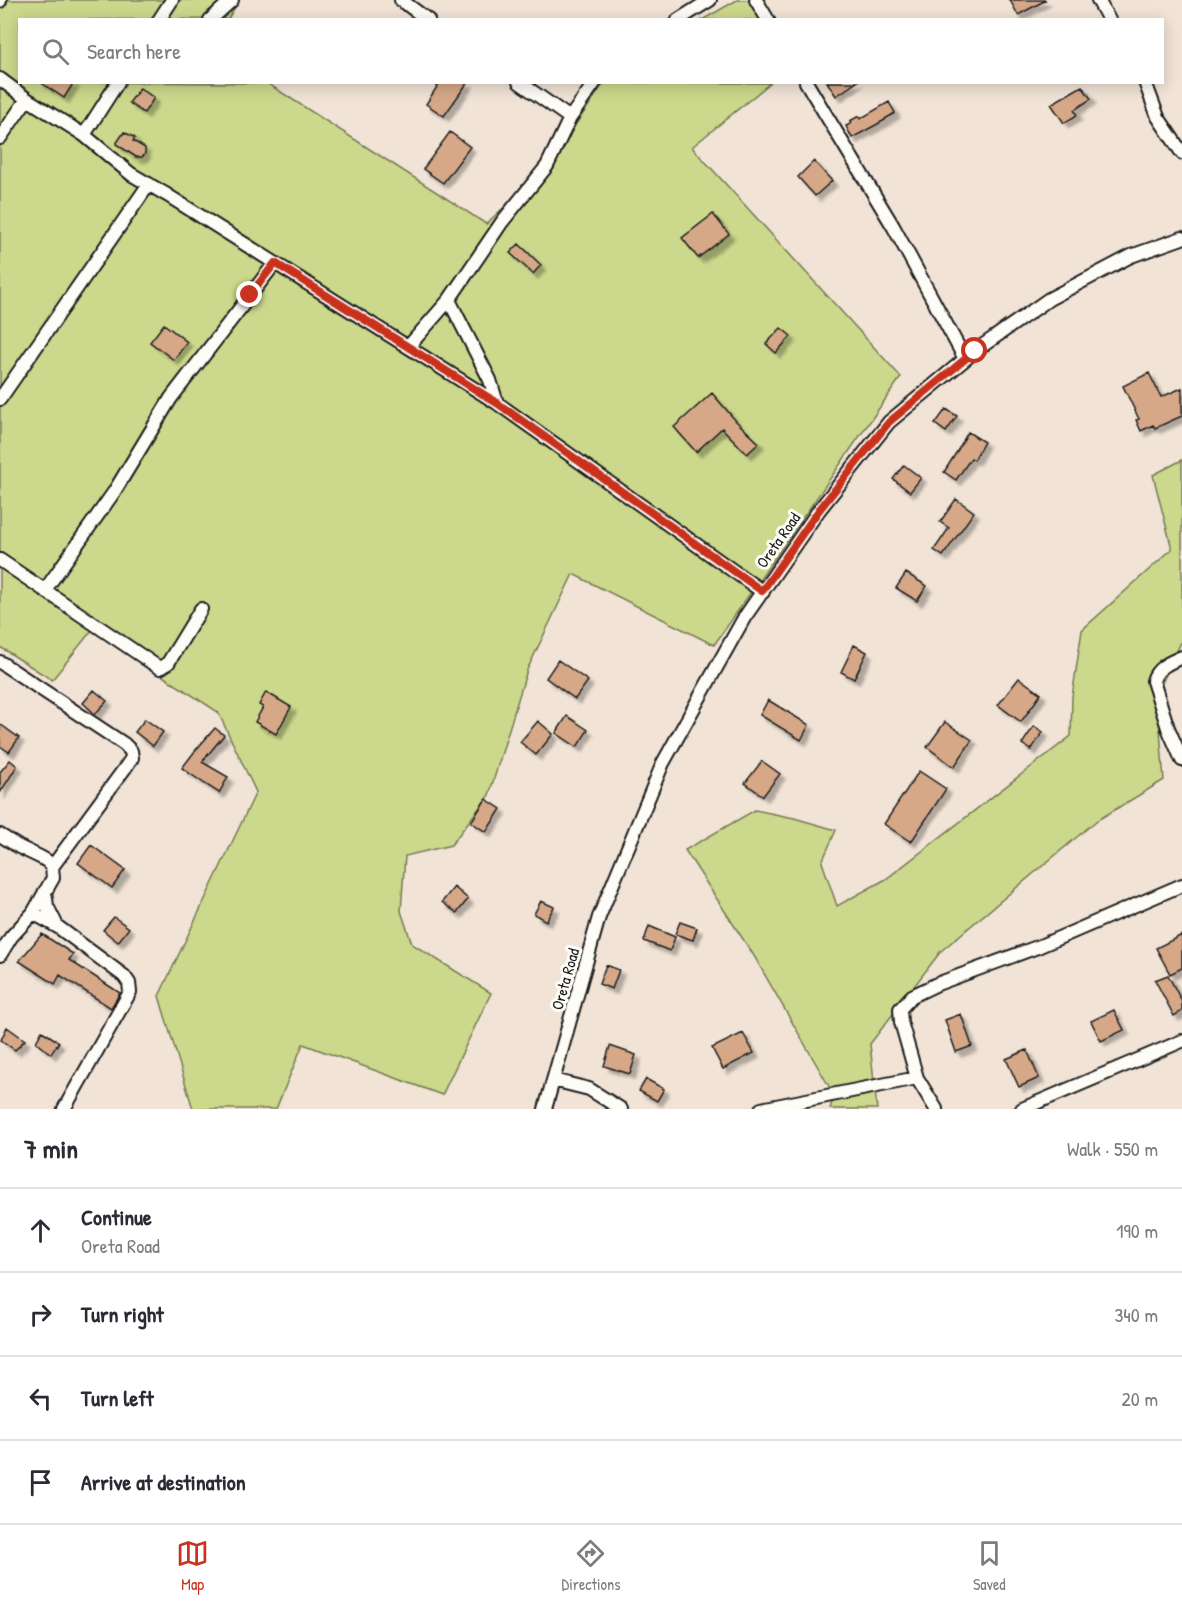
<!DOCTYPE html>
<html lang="en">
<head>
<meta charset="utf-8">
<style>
	body { margin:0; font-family:"Patrick Hand",sans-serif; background:#f7f7f7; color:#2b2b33 }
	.stop { position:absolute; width:18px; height:18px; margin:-14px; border:4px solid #c8321e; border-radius:50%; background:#fff }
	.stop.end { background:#c8321e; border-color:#fff; box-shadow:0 2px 6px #0008 }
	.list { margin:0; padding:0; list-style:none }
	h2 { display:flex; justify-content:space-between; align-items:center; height:78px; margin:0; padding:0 24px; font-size:26px }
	h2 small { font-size:20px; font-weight:400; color:#7c7c81 }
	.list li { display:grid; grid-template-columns:39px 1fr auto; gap:18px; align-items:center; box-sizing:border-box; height:84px; padding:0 24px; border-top:2px solid #e1e1e2 }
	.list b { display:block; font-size:22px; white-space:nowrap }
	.list p { margin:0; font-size:20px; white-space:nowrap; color:#7c7c81 }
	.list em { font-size:20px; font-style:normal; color:#7c7c81 }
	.icon { flex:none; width:33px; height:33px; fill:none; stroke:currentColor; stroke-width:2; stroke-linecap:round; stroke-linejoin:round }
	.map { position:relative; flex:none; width:1182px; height:1109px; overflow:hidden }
	.search { position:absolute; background:#fff; box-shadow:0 3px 15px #0003; left:18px; right:18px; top:18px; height:66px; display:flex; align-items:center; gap:15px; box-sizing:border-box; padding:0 21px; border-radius:0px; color:#7c7c81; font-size:22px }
	.sheet { height:414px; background:#fff }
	nav { display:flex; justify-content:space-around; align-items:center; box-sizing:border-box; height:84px; border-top:2px solid #e1e1e2; background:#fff; font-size:16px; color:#7c7c81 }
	nav a { display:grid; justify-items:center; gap:3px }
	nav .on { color:#c8321e }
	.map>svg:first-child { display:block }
	.green { fill:#ccd88b; stroke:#747a54; stroke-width:1.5 }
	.building { fill:#d6a888; stroke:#1c1c1c; stroke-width:1.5; filter:url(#shadow) }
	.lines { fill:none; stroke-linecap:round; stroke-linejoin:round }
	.minor-casing { stroke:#1c1c1c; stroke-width:16 }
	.minor { stroke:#fdfcf7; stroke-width:12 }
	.route { stroke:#c8321e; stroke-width:8 }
	.labels { text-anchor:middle; stroke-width:6; stroke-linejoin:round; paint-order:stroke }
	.street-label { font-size:16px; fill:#1c1c1c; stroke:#fdfcf7 }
</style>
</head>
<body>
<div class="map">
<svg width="1182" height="1109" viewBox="0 0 1182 1109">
	<defs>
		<filter id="shadow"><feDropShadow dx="5" dy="5" stdDeviation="1.5" flood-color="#0004"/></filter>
	</defs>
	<rect width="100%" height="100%" fill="#f1e3d6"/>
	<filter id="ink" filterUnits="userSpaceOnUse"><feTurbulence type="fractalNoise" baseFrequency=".0167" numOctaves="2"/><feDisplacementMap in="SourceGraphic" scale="12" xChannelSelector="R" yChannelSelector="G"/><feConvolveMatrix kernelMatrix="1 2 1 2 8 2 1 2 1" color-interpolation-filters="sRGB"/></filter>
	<g filter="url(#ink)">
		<path class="green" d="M0,0H239L228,19L20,20V82L267,83L486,224L546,168L604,83H770L692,147L901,377L714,645L573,574L527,670L489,795L451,845L405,856L401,911L412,944L491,993L442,1095L303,1044L276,1109H193L159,996L256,792L218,712L92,630L52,680L0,647Z
			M737,0H754L761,20H702Z
			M1182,460V640L1157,694L1164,780L1096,821L941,951L870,1044L877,1109H830L834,1095L754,956L685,850L755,810L794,818L836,830L822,862L837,906L886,879L1071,736L1072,697L1082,630L1172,549L1153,475Z"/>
		<path class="building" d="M1010,0H1046L1018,15Z
			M40,82H74L64,98Z
			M440,82H468L444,116L426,104Z
			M827,82H857L836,96Z
			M1082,86L1091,99L1074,110L1077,115L1064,123L1051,104Z
			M140,88L154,98L144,113L129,103Z
			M889,102L895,113L885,119V120L852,138L846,126L852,123L850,121L859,116L860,119Z
			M124,132L135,138L133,141L145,148V154L142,157H136L116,144Z
			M450,132L470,147L443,183L423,169Z
			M814,161L832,181L815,196L798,177Z
			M713,214L729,234L698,258L682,238Z
			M519,244L541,265L533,274L510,253Z
			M164,324L187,342L174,360L150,342Z
			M781,328L791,336L776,353L766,344Z
			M1149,373L1161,397L1182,388V416L1155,428L1153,425L1141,431L1136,420L1139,419L1123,386Z
			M712,393L736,421L759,443L747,454L722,428L696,452L674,427Z
			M946,409L957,416L946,432L935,424Z
			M968,432L984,442L974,460L971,458L956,480L944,472L956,453Z
			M904,465L921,478L910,492L893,479Z
			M956,499L974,512L943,556L934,550L949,528L940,522Z
			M906,573L927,586L917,601L896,588Z
			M854,645L867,652L854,679L841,672Z
			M558,660L588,681L575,699L546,678Z
			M1019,678L1041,694L1021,722L998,705Z
			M94,690L107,701L95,714L83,703Z
			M266,692L291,707L276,734L255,722L263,707L259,705Z
			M768,700L809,725L801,740L760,715Z
			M567,716L588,730L577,747L556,733Z
			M145,719L163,732L153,746L135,732Z
			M538,721L553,734L536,755L520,742Z
			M945,722L972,740L954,767L927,747Z
			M0,724L19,738L9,752L0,746Z
			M1034,726L1043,732L1031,750L1022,744Z
			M215,728L224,735L202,762L228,777L219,793L205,784L182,768L195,751Z
			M10,760L17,766L0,793V772Z
			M762,761L780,774L763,796L745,783Z
			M919,771L946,789L911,842L884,824Z
			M486,799L501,809L486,832L471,822Z
			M91,845L125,870L112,888L78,863Z
			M454,887L468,899L457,913L442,902Z
			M541,901L554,907L546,921L534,914Z
			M114,917L129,928L118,942L103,930Z
			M680,922L697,928L693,940L675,934Z
			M649,926L675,937L670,951L644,941Z
			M42,934L73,954L69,960L120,993L111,1008L60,975L55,984L19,961Z
			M1182,935V968L1170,974L1156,948Z
			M606,965L619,970L612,989L599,984Z
			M1168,975L1182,1002V1011L1174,1016L1155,980Z
			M1114,1010L1124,1030L1101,1041L1091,1021Z
			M961,1014L972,1046L956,1052L945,1020Z
			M7,1027L25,1040L15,1050L1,1040Z
			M42,1031L59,1042L51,1054L36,1042Z
			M743,1033L754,1053L723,1069L712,1048Z
			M610,1046L636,1055L630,1074L604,1066Z
			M1027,1050L1039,1078L1019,1087L1006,1059Z
			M646,1079L664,1089L657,1101L639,1091Z"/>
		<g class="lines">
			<defs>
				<path id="minor" d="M401,0L428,20
					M756,0L768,20
					M1098,0L1109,20
					M0,1V0
					M159,20L172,0
					M210,20L232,0
					M678,20L710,0
					M0,79L27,99L84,135L131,174L167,195L497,403L763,592
					M519,82L570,118
					M806,82L893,226L965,359
					M1145,82L1158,117L1182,153
					M84,135L118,82
					M0,138L27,99
					M449,300L490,380L497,403
					M408,347L449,300L502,222L547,166L570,118L595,82
					M0,399L149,184
					M0,560L155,665L160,668L168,663L201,609
					M45,590L114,492L171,398L275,263
					M1182,657C1170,662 1156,668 1153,681L1168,728L1182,760
					M0,662L124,744L131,751L132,758L125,768L52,867
					M0,835L19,847L40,857L47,861L52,867L53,878L33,913L11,937L0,955
					M45,891L47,906L57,926
					M33,913L58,927L124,976L129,983L130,992L64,1109
					M553,1080L589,1089L621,1109
					M545,1109L599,917L663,763L744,618L819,510L889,422L975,351L1049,299L1131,256L1182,238
					M761,1109L917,1078
					M936,1109L917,1078L901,1022L900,1009L912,996L937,984L1040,946L1182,885
					M1022,1109L1182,1041"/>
			</defs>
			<use href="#minor" class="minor-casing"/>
			<use href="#minor" class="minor"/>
		</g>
	</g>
	<g class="lines" filter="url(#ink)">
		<path class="route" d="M250,295L275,263L497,403L762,591L819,510L889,422L975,351"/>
	</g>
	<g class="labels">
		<g class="street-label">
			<text transform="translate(778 540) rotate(-55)" y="6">Oreta Road</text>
			<text transform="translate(565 979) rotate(-74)" y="6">Oreta Road</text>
		</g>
	</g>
</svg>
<div class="stop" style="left:975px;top:351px"></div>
<div class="stop end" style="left:250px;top:295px"></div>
<div class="search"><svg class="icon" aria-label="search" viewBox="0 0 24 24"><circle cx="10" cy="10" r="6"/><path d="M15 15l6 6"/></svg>Search here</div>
</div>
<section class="sheet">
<h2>7 min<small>Walk · 550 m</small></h2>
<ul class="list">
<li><svg class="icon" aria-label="ahead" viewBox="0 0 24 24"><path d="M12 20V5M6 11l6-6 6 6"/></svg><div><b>Continue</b><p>Oreta Road</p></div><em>190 m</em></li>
<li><svg class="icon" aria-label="right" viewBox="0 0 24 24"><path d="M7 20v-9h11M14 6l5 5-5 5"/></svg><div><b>Turn right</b></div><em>340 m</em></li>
<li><svg class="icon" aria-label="left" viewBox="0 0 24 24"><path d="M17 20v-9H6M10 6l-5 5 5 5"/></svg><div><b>Turn left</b></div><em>20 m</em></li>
<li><svg class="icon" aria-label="arrive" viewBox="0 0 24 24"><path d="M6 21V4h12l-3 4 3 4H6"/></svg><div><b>Arrive at destination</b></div></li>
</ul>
</section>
<nav>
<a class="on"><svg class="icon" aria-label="map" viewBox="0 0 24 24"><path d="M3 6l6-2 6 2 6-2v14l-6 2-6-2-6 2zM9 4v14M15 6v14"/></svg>Map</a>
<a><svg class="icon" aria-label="directions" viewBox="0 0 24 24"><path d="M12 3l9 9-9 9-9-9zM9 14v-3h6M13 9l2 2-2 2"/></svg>Directions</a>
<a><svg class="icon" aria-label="saved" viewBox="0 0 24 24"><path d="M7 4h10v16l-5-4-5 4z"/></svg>Saved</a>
</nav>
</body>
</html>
